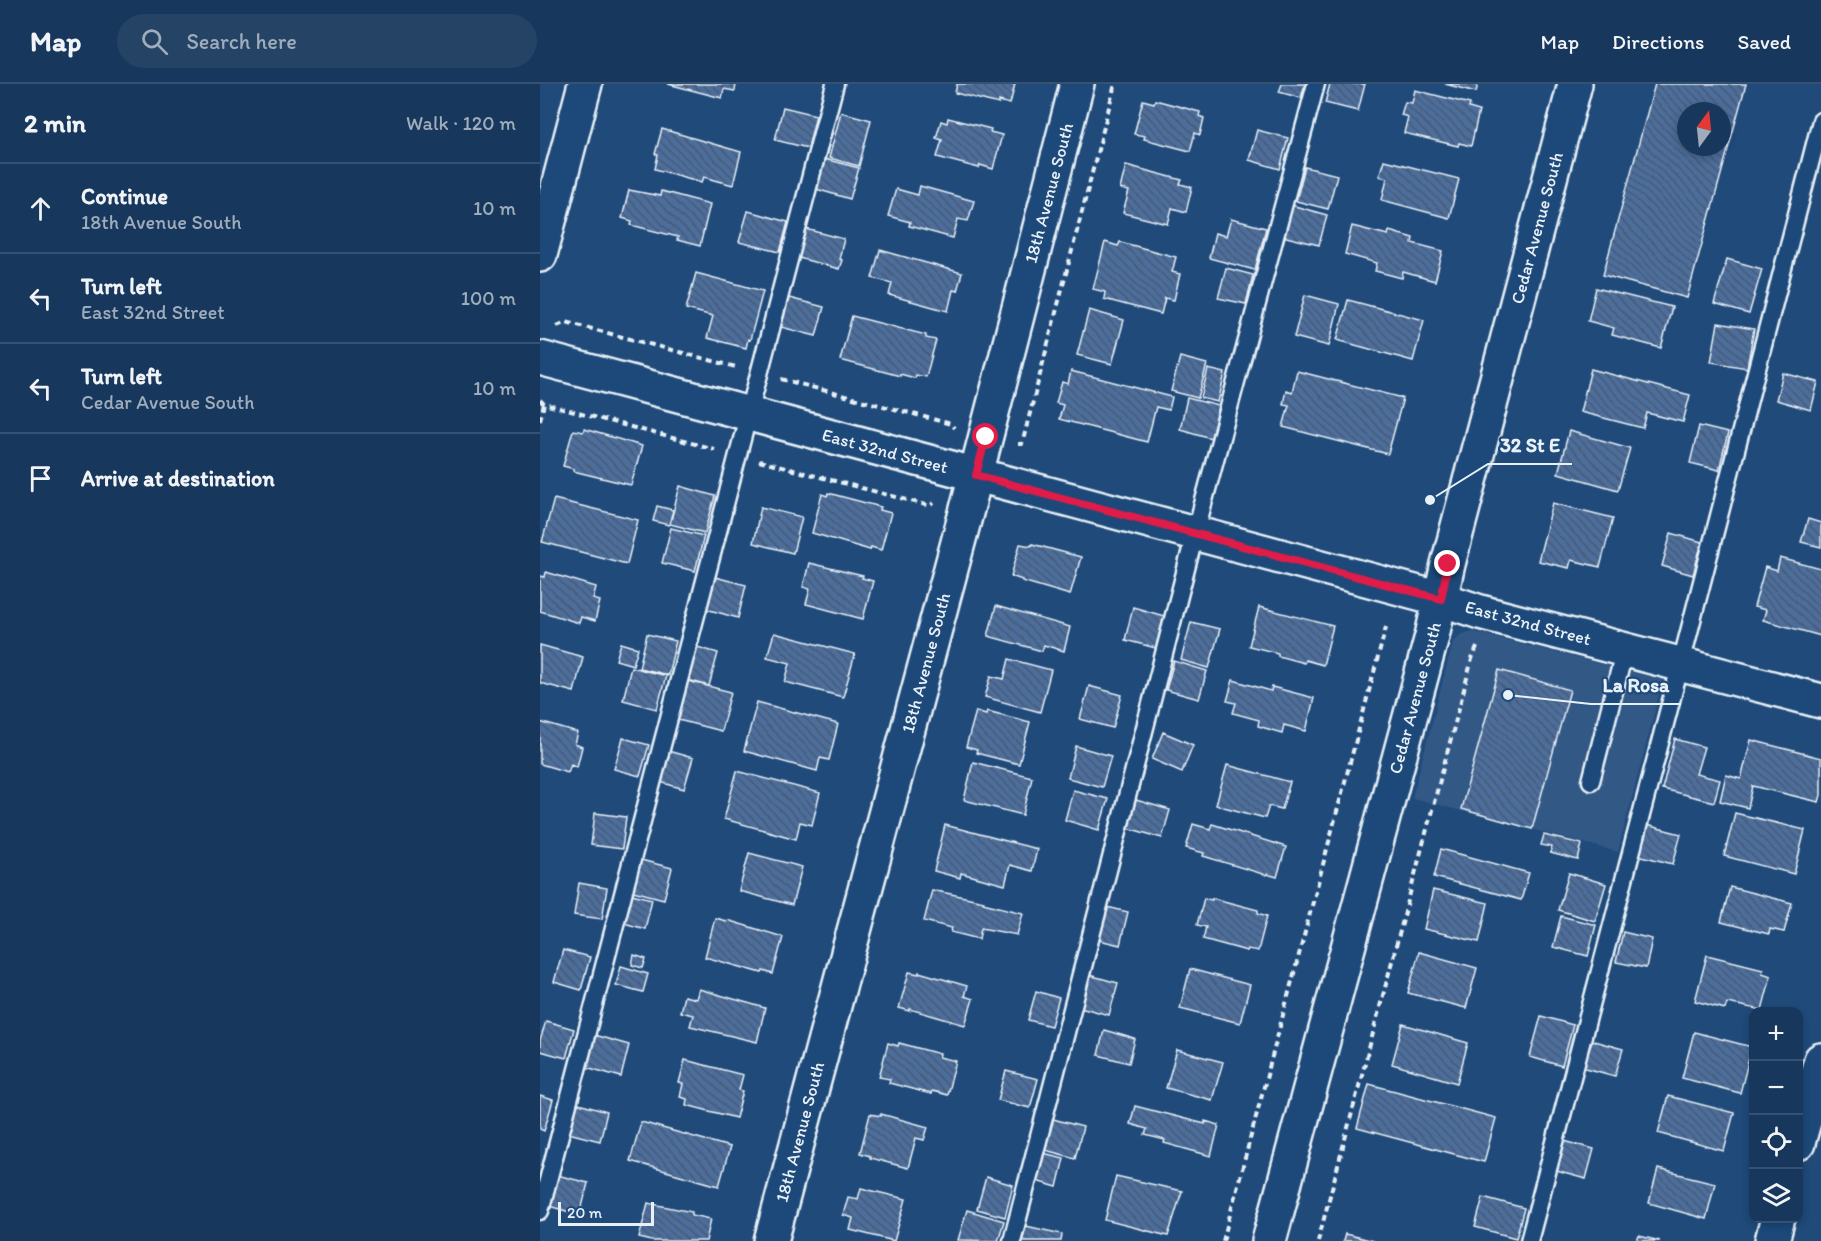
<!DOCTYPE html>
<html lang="en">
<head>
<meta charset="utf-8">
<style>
	body { margin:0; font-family:Itim,sans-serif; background:#244365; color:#f1f3f6 }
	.controls { position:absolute; right:18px; bottom:18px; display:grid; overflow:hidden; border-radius:12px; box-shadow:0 3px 9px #0003 }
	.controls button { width:54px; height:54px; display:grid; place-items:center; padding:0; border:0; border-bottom:2px solid #365272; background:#17385c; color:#f1f3f6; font:30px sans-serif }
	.compass { position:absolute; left:1137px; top:18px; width:54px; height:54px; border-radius:50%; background:#17385c; box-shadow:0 3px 9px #0003; rotate:15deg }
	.scale { position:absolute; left:18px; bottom:15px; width:96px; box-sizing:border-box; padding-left:6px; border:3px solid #e8f1f8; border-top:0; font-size:16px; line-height:21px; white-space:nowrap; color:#e8f1f8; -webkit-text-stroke:4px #1f4a7a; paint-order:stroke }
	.stop { position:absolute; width:18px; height:18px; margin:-14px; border:4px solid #e11d48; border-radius:50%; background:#fff }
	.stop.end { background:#e11d48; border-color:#fff; box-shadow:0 2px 6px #0008 }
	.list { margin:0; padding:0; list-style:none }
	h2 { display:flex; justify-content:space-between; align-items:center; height:78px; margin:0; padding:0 24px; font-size:26px }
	h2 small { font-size:20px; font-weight:400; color:#9eacbb }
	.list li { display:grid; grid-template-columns:39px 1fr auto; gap:18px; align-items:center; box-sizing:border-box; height:90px; padding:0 24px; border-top:2px solid #365272 }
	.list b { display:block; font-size:22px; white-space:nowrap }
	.list p { margin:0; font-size:20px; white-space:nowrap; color:#9eacbb }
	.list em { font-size:20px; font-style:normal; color:#9eacbb }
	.icon { flex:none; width:33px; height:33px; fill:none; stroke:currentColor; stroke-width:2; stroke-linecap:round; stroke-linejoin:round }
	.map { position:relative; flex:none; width:1281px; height:1157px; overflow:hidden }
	header { display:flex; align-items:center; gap:36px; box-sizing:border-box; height:84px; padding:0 30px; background:#17385c; border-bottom:2px solid #365272 }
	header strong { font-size:28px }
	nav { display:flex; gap:33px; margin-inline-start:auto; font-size:21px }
	.search { width:420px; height:54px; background:#244365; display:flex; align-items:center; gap:15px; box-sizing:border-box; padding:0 21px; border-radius:33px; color:#9eacbb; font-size:22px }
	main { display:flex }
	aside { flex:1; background:#17385c }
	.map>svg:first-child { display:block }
	.built { fill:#305886 }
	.building { fill:url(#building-back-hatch); stroke:#e8f1f8; stroke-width:1.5; fill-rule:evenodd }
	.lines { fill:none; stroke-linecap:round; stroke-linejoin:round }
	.service-casing { stroke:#e8f1f8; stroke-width:21 }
	.minor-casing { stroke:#e8f1f8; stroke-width:38 }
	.tertiary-casing { stroke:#e8f1f8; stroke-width:38 }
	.secondary-casing { stroke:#e8f1f8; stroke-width:38 }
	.path { stroke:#e8f1f8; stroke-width:4; stroke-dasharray:6 4.5; stroke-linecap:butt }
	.service { stroke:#1f4a7a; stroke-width:16 }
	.minor { stroke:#1f4a7a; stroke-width:33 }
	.tertiary { stroke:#1f4a7a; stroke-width:33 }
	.secondary { stroke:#1f4a7a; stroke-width:33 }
	.route { stroke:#e11d48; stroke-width:8 }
	.labels { text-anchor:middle; stroke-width:4.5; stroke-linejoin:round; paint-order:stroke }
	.street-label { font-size:18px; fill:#e8f1f8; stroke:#1f4a7a }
	.leader { fill:none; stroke:#e8f1f8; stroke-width:2 }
	.callout-dot { fill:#e8f1f8; stroke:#1f4a7a; stroke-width:2 }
	.callout-label { font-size:20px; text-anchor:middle; font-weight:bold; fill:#e8f1f8; stroke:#1f4a7a; stroke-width:4.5; stroke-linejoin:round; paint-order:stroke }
</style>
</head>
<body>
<header>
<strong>Map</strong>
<div class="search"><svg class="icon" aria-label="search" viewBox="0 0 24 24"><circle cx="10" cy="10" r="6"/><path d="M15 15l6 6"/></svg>Search here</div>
<nav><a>Map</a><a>Directions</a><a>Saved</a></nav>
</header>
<main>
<aside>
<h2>2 min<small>Walk · 120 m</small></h2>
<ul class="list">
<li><svg class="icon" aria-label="ahead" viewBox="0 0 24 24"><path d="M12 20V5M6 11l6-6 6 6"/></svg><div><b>Continue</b><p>18th Avenue South</p></div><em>10 m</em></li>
<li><svg class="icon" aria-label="left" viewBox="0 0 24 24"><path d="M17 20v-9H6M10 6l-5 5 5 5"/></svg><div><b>Turn left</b><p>East 32nd Street</p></div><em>100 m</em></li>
<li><svg class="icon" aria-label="left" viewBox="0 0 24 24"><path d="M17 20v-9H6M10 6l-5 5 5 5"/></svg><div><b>Turn left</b><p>Cedar Avenue South</p></div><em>10 m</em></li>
<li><svg class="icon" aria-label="arrive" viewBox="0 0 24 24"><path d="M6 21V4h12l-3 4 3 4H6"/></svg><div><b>Arrive at destination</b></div></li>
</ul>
</aside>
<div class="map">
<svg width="1281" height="1157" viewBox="0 0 1281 1157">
	<defs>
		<pattern id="building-back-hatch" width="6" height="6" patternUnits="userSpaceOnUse" patternTransform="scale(1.5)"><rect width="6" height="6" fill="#4c6e9d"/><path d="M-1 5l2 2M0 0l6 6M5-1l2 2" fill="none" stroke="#49596f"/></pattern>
	</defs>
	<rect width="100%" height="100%" fill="#1f4a7a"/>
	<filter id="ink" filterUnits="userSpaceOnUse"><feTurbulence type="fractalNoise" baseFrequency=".0167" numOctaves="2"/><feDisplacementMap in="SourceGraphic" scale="12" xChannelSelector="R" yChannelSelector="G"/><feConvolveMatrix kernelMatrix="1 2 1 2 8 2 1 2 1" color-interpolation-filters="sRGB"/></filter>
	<g filter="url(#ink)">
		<path class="built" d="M932,547L1123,596L1078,768L872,714L913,558L920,551Z"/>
		<path class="building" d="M128,0H196L195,7L184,5L182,14Z
			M417,0H475L470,20L459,17V20L415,9Z
			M742,0H765L761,14L739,8Z
			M790,0H825L818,27L785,19Z
			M905,0H938L936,8Z
			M1115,0H1206L1147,214L1063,191ZM1146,27H1182V63H1146Z
			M875,6L930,20L929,24L939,27L931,62L919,59L918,62L864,49L868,33L861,31L865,18L872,19Z
			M603,16L614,19L615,16L660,28L659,32L664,34L660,51L655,49L650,67L604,55L605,52L594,50Z
			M243,23L276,31L268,64L235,56Z
			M301,28L331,36L319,82L289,74Z
			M408,34L451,45L450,48L462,51L453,85L440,81L439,84L397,73L402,56L396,54L401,37L407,39Z
			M122,45L201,68L193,101L164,93L162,98L115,85L118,71L115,70Z
			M717,46L748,54L740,85L709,76Z
			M284,75L319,84L310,115L276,105Z
			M844,76L919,95L909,134L842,116L847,94L839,92Z
			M586,81L642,96L640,100L652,103L646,128L632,124L628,140L583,129L589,107L580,105Z
			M765,83L797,91L788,125L756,117Z
			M380,102L434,117L428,137L418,135L413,154L369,142L370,138L348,132L356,105L378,111Z
			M89,106L120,112L121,107L170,120L160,162L137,156L138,153L91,141L92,137L82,134Z
			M751,121L787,131L779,161L742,152Z
			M208,127L248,138L240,168L199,158Z
			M691,135L726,144L715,186L669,174L675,149L686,152Z
			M812,142L848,151L849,147L873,154L872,159L903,167L895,197L863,188L862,194L835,187L837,179L805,170Z
			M266,145L304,155L299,175L302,176L299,185L259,174Z
			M565,158L578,162L580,158L636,173L632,188L640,190L634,216L625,214L621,230L564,215L565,208L553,205Z
			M340,166L422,189L417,207L413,206L408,227L349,211L352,199L332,194Z
			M1187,175L1222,185L1209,230L1174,220Z
			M686,184L713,191L706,220L678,214Z
			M156,189L223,207L210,256L208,255L206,264L167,254L173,232L146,225Z
			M1056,204L1132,223L1121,264L1072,251L1074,244L1048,237Z
			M765,211L799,220L789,262L754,253Z
			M249,214L284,223L276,252L241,243Z
			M808,216L884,236L873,277L797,256Z
			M549,226L584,236L572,280L537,271Z
			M312,232L386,251V254L396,256L386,293L376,291L375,294L360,290V292L300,276Z
			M1178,239L1214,245L1207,284L1171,278Z
			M640,273L667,280L658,314L631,307Z
			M668,285L685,289L678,318L661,314Z
			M1051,285L1150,311L1143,338L1107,329L1103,344L1040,328Z
			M531,287L632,313L629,326L616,323L607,358L519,335L523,321L516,319L522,298L528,300Z
			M757,287L863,314L848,370L743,343L749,321L743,320L746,306L752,308Z
			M1243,289L1278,298L1271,326L1236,316Z
			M647,314L679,322L671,354L640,345Z
			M1159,342L1188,349L1179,386L1150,379Z
			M44,345L102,362L91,401L33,387L34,385L23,382L33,346L43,348Z
			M1029,347L1090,364L1078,406L1018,389Z
			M140,402L175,412L165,449L130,440Z
			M288,409L341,423L340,426L351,429L341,466L331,463L330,466L272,449L282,410L287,412Z
			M14,415L98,436L87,480L2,458Z
			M1013,419L1073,434L1060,483L1031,476L1029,484L998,477Z
			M117,422L133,426L129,441L113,437Z
			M221,423L262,433L253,469L213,459Z
			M1268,435L1281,439V463L1261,458Z
			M131,444L164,452L155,487L122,479Z
			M1131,449L1162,458L1153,491L1122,482Z
			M480,460L491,462L492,460L541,473L530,511L482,497V496L471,492Z
			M1240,474L1281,485V552L1223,536L1226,526L1214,523L1225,483L1237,487Z
			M269,479L323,492L322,494L333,497L323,535L266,520L270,505L263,503Z
			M6,488L56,503L53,515L60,517L55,537L41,533L39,539L0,527V492L5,493Z
			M175,493L206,501L198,534L166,525Z
			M456,522L530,543L524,567L504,561L502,567L448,552Z
			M593,523L624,532L616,564L585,556Z
			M719,523L793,542L783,581L765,576L764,579L738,572V569L709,562Z
			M651,538L680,545L669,584L641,576Z
			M234,549L315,570L303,613L245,598L250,579L227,573Z
			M107,550L136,557L128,591L99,584Z
			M81,559L98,564L93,581L76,576Z
			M0,561L43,573L34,608L0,599Z
			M157,563L178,569L169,602L148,596Z
			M469,575L511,586L500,628L445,613L451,592L464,595Z
			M634,577L667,587L659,615L626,606Z
			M91,583L126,592L117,625L83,616Z
			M959,586L1030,606L992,745L921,725Z
			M693,596L731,607L732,603L774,614L766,647L744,641L742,649L718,642L719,636L693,629L696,619L687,617Z
			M148,597L191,608L181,647L138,636Z
			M549,602L582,611L573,644L540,635Z
			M217,618L298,640L289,676L280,674L277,687L204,667Z
			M436,627L446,630L447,627L490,638L479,680L436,669L437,666L426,663Z
			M0,638L38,649L35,660L42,663L37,683L31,680L28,688L0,680Z
			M623,648L653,661L642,688L612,675Z
			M83,654L109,661L100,692L74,685Z
			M1135,655L1164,663L1156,690L1180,696L1174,718L1122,705Z
			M1211,656L1281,674V711L1279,718L1213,702L1208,724L1180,717L1186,691L1201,695Z
			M536,662L571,672L562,703L528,694Z
			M128,667L153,674L144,705L120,698Z
			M433,678L492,693L483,731L424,716Z
			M687,681L750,698L742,725L729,722L725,734L676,721Z
			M197,687L280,709L272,741L260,738L256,755L184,735Z
			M533,706L568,715L559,746L525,736Z
			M596,716L630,726L622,754L588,744Z
			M55,729L86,733L82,765L51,761Z
			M1195,729L1265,746L1254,790L1184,772Z
			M653,740L670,745L672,740L746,763L737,793L727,790L726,791L663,772L664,769L646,764Z
			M405,741L497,765L492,787L470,781L465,801L421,789L420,794L394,787Z
			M1106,741L1141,750L1133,780L1098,771Z
			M1004,751L1042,760L1038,776L1010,769L1012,763L1001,761Z
			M901,765L989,789L981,816L894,793Z
			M209,769L262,783L252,821L199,807Z
			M101,776L132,784L124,815L93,807Z
			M1029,789L1066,800L1055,837L1018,826Z
			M39,799L67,804L62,835L34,831Z
			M1190,803L1252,819L1244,848L1230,845L1229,850L1181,838Z
			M392,806L444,817L443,819L483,829L477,851L441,844L439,855L411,848L412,844L384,837Z
			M893,806L948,819L939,858L884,845Z
			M92,810L112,815L105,845L84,839Z
			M664,814L672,816V814L718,826V829L727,832L718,867L708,865L707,867L663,855L666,843L657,841Z
			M567,823L588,828L580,861L559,856Z
			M1021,832L1056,841L1048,872L1013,863Z
			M175,834L186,837L187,836L243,853L233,890L223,887L222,889L165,873Z
			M1083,848L1112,855L1106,884L1076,878Z
			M23,866L50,873L41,906L14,898Z
			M879,868L937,884L926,924L868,909Z
			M94,871L106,875L103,884L92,881Z
			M1167,871L1223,885L1222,889L1231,892L1222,926L1187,919L1185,925L1155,917Z
			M81,882L108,890L103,908L76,901Z
			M650,885L710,901L700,939L640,924Z
			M369,888L379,890V888L427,902L424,912L433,915L425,941L370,925V927L359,924Z
			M549,891L578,899L569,931L540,923Z
			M159,905L225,924L217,958L150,942L153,931L140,928L144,912L156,915Z
			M496,907L519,914L511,942L488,936Z
			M1001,932L1033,941L1022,982L990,973Z
			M6,937L34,945L26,974L0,967V957Z
			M863,940L928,959L917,999L852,980Z
			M564,946L595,955L589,979L558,971Z
			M1154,948L1212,963L1200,1009L1142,994Z
			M54,951L89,961L81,993L46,983Z
			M1050,956L1083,965L1075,992L1042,983Z
			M348,959L358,962L359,959L400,970L399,973L416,977L407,1011L392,1007L391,1010L349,999L350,995L339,993Z
			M637,966L683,978L672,1016L626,1004Z
			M145,976L203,991L199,1006L203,1007L196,1034L146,1021L147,1015L140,1013L143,1000L139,999Z
			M466,987L498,995L490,1024L458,1016Z
			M829,1000L956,1034L944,1078L817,1044Z
			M0,1012L13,1016L4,1047L0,1045Z
			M1128,1012L1194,1029L1184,1067L1118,1049Z
			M35,1019L67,1028L60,1057L28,1049Z
			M595,1022L665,1040V1037L679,1041L671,1072L624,1059L625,1056L605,1051L607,1045L590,1040Z
			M330,1030L341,1032V1030L388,1043L384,1056L376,1054L368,1084L330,1074V1072L320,1069Z
			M513,1035L543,1043L535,1074L505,1066Z
			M101,1038L190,1063L179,1102L90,1077Z
			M1024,1057L1054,1065L1046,1095L1016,1087Z
			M503,1069L524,1074L517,1103L496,1097Z
			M1118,1085L1175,1099L1166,1135L1109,1119Z
			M17,1091L48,1099L40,1131L9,1122Z
			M576,1092L642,1107L628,1152L565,1136Z
			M446,1093L473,1101L465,1133L437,1125Z
			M321,1104L366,1115L354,1157L310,1146L313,1134L303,1131L308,1113L318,1115Z
			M943,1113L984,1124L976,1154L935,1143Z
			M108,1119L152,1128V1131L171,1135L166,1157H112L99,1154Z
			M427,1126L464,1137L458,1157L418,1156Z
			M486,1142L522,1150L521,1157H482Z
			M805,1150L833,1157H803Z
			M1099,1152L1120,1157H1097Z"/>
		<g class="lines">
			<defs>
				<path id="service" d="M1051,697L1085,565
					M0,1127L295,0
					M472,1157L655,450L776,0
					M989,1157L1141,579L1281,37"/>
				<path id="minor" d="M0,171L45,0
					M0,274L901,515
					M1258,1059L1281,976
					M231,1157L427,425L537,0
					M1232,1157L1238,1134"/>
				<path id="tertiary" d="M901,515L940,528L1281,617"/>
				<path id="secondary" d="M729,1157L892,552L908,480L1035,0"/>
			</defs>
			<use href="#service" class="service-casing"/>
			<use href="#minor" class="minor-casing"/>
			<use href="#tertiary" class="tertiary-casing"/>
			<use href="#secondary" class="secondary-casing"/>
			<path class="path" d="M17,242L26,238L196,283
				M241,295L411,340L414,344
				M0,316L4,320L174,365
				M0,336L4,320
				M478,360H482L575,0
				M219,377L390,422L394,419
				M683,1157L846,543
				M778,1157L932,575L938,561"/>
			<use href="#service" class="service"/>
			<use href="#minor" class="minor"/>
			<use href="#tertiary" class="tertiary"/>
			<use href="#secondary" class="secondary"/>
		</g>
	</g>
	<g class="lines" filter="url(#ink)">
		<path class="route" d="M446,353L436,391L901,515L908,480"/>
	</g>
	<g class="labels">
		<g class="street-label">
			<text transform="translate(509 109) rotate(-75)" y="6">18th Avenue South</text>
			<text transform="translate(997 144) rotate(-75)" y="6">Cedar Avenue South</text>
			<text transform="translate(345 367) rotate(15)" y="6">East 32nd Street</text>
			<text transform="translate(988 539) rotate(15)" y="6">East 32nd Street</text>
			<text transform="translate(386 579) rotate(-75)" y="6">18th Avenue South</text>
			<text transform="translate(875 614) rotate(-75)" y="6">Cedar Avenue South</text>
			<text transform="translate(260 1048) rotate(-75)" y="6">18th Avenue South</text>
		</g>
	</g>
	<path class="leader" d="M890 416L948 380H1032M968 611L1051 620H1141"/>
	<g class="callout-dot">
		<circle cx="890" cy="416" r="6"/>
		<circle cx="968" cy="611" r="6"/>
	</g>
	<g class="callout-label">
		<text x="990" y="368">32 St E</text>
		<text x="1096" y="608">La Rosa</text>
	</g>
</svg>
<div class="controls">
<button>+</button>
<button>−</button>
<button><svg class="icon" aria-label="locate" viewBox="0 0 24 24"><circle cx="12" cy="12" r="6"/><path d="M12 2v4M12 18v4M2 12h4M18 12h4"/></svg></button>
<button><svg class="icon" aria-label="layers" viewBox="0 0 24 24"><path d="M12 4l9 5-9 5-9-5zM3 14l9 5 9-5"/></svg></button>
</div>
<svg class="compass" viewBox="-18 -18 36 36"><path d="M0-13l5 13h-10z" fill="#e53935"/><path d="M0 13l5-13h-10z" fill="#9eacbb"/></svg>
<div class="scale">20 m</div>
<div class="stop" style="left:446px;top:353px"></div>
<div class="stop end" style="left:908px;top:480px"></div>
</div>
</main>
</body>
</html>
